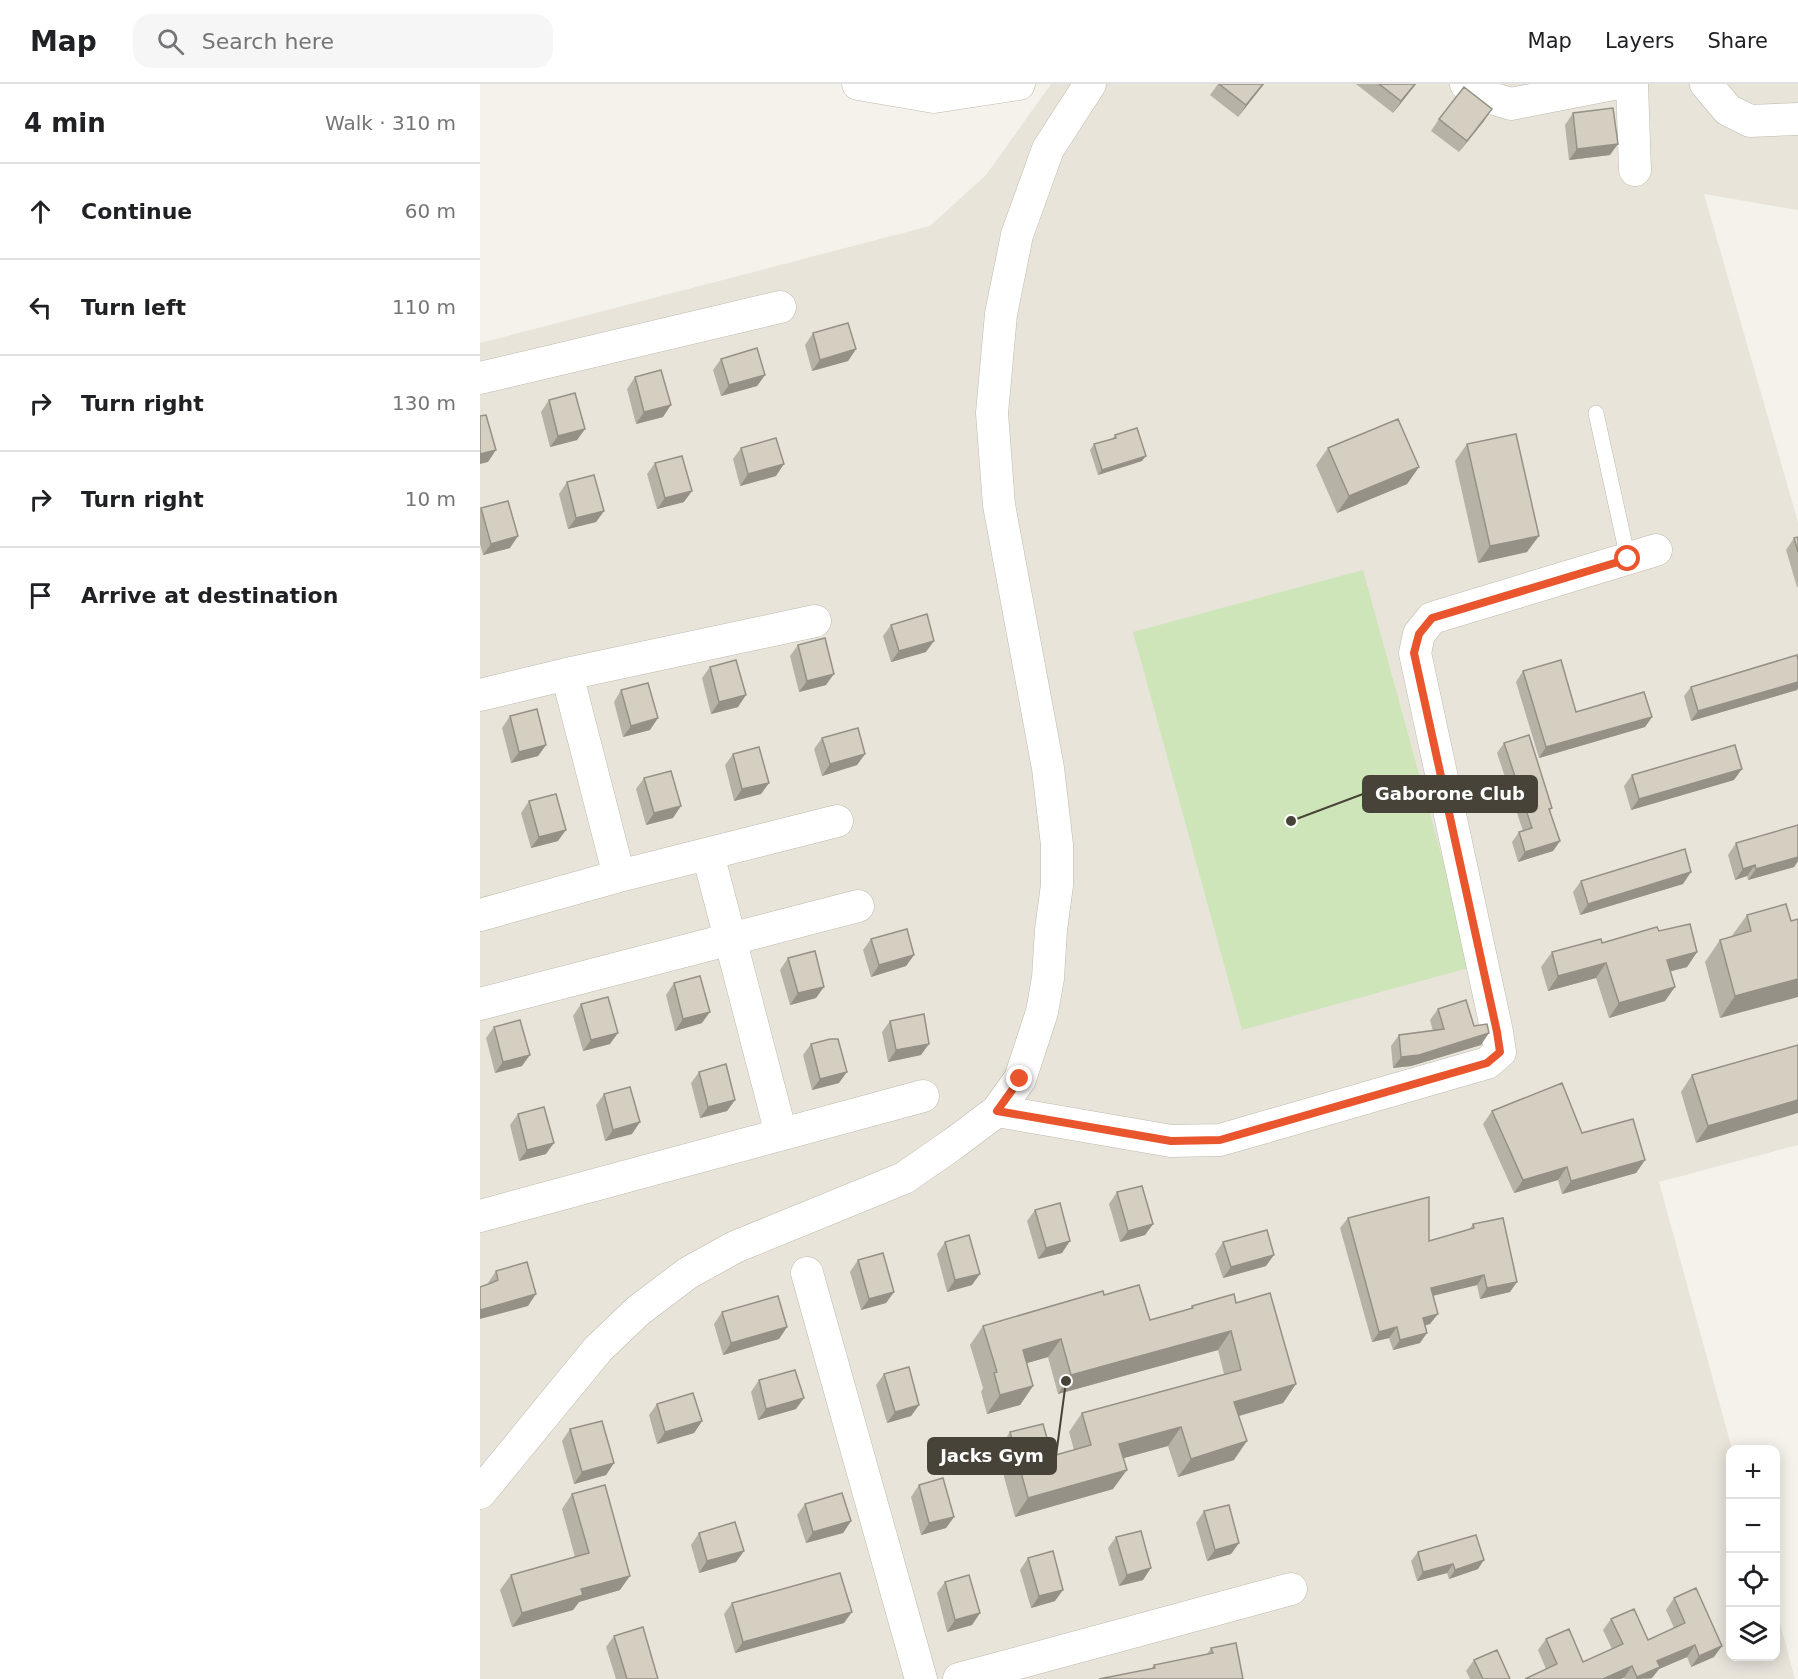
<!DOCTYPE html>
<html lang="en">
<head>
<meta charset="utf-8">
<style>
	body { margin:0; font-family:"DejaVu Sans",sans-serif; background:#f6f6f6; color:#202124 }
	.controls { position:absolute; right:18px; bottom:18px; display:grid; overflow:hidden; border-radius:12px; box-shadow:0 3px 15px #0003 }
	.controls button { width:54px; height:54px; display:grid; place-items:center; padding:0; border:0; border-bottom:2px solid #e0e0e0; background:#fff; color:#202124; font:30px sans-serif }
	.stop { position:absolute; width:18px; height:18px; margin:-14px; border:4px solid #e9562d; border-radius:50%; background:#fff }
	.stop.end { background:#e9562d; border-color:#fff; box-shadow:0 2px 6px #0008 }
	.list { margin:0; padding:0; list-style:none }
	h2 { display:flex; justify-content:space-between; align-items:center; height:78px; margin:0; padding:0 24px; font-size:26px }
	h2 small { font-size:20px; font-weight:400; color:#757577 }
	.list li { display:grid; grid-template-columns:39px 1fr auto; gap:18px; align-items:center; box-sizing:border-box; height:96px; padding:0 24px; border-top:2px solid #e0e0e0 }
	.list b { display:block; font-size:22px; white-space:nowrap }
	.list em { font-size:20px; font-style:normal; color:#757577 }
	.icon { flex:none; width:33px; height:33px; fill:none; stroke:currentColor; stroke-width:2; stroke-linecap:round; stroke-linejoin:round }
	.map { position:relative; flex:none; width:1318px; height:1595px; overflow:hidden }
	header { display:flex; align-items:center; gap:36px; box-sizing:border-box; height:84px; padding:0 30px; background:#fff; border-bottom:2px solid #e0e0e0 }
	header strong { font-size:28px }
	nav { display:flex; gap:33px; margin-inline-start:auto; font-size:21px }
	.search { width:420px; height:54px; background:#f6f6f6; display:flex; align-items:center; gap:15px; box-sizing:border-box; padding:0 21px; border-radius:18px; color:#757577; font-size:22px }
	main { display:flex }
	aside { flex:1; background:#fff }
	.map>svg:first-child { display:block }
	.residential { fill:#e8e4da }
	.green { fill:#cde5b8 }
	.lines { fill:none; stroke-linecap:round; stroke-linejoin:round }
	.lane-casing { stroke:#bfbaae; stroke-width:16 }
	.street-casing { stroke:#bfbaae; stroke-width:33 }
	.lane { stroke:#fff; stroke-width:15 }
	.street { stroke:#fff; stroke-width:32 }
	.wall { fill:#b7b2a6 }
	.shaded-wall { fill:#959187 }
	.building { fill:#d5cfc1; stroke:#959187; stroke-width:1.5 }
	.route { stroke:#e9562d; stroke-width:8 }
	.leader { fill:none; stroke:#484339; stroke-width:2 }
	.callout-dot { fill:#484339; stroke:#fff; stroke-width:2 }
	.callout { fill:#484339; stroke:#484339; stroke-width:2 }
	.callout-label { font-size:18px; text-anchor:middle; font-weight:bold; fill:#fff }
</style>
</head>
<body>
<header>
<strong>Map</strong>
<div class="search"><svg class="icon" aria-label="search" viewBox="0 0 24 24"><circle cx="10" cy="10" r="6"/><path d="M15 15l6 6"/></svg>Search here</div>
<nav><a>Map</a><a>Layers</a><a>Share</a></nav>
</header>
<main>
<aside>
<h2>4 min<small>Walk · 310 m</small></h2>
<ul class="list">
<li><svg class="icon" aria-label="ahead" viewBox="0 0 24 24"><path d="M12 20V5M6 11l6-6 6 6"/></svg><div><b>Continue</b></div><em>60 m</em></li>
<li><svg class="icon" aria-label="left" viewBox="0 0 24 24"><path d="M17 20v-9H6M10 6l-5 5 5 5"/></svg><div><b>Turn left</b></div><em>110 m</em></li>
<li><svg class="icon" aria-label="right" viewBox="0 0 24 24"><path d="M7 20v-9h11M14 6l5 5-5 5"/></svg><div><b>Turn right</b></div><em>130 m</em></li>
<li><svg class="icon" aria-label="right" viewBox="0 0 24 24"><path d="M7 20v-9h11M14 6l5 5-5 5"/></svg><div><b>Turn right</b></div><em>10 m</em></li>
<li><svg class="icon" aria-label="arrive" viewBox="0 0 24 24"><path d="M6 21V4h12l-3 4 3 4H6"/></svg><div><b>Arrive at destination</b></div></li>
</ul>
</aside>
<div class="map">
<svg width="1318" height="1595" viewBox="0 0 1318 1595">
	<rect width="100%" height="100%" fill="#f4f2eb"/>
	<path class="residential" d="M571,0H1318V126L1224,110L1318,438V1061L1179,1098L1252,1365L1250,1366V1572H1296V1524L1315,1595H0V259L450,142L506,91Z"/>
	<path class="green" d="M883,486L992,883L762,946L653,548Z"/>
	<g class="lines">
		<defs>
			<path id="lane" d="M1116,329L1148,475"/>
			<path id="street" d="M378,0L454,13L539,0
				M986,0L1001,11L1031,20L1133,0
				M1152,0L1155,86
				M1226,0L1248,26L1270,37L1318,35
				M0,294L300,223
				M87,590L139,792
				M0,611L87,590L335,537
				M228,770L301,1050
				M0,831L139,792L357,737
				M0,920L378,822
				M517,1027L691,1057L740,1056L1007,979L1020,968L1017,948L935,569L939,550L952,534L1176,466
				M0,1132L443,1012
				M327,1189L441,1595
				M0,1409L118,1265L159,1226L208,1189L255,1163L424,1094L473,1060L517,1027L540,995L562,928L568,894L571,846L577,801V761L568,684L519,421L512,329L521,230L537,151L568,65L610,0
				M479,1595L811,1505"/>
		</defs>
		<use href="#lane" class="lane-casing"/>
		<use href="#street" class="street-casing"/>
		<use href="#lane" class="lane"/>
		<use href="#street" class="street"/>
	</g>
	<path class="wall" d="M738,0H784L758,33L730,11Z
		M876,0H936L913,29Z
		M1093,29L1130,71L1089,76L1085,41Z
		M959,35L1004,37L979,68L951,47Z
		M333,249L376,265L368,277L332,287L325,261Z
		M241,275L285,291L277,302L241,312L233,286Z
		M155,293L183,333L156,340L147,305Z
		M69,316L105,345L97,356L70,363L61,328Z
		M635,351L662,377L618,391L610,366L614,360L632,355Z
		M987,360L1047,468L998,479L975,377Z
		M261,364L296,392L260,402L253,375Z
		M848,364L939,383L927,400L857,429L836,381Z
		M175,379L204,418L177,425L167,390Z
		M87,398L124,427L116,438L88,445L79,410Z
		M1,424L30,464L3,471L0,460V426Z
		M1318,453V503H1317L1306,466L1314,454Z
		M411,541L446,568L411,578L403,552Z
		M318,561L346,601L319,608L310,572Z
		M1318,576V604L1317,606L1211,637L1204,612L1211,603Z
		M230,583L258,623L231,630L222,594Z
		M1043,587L1096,628L1172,633L1165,643L1059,674L1036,598Z
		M141,606L170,646L143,653L134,618Z
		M30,632L66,661L58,672L31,679L22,644Z
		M342,654L385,670L377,681L342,692L334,665Z
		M1024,659L1072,724L1070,727L1080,757L1073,767L1038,778L1032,758L1039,748L1043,747L1017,669Z
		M253,670L281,710L254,717L245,681Z
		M1152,691L1254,696L1151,726L1144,702Z
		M164,694L193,734L166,741L156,705Z
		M49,717L78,757L51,764L41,729Z
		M1318,741V777L1314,783L1268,796L1267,792L1255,796L1248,771L1256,759Z
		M1101,797L1203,800L1100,831L1093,808Z
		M1267,831L1311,837L1240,934L1225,878L1240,856L1251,853Z
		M1179,847L1217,868L1207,883L1191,887L1185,917L1129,934L1116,894L1068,907L1061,883L1072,868L1122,859Z
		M391,855L434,871L426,882L391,893L383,866Z
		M308,874L336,914L310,921L300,886Z
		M194,899L222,939L195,947L186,911Z
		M101,920L130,960L103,967L93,932Z
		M958,925L994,942L1001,961L931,982L913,984L911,962L919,951L953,947L950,936Z
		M410,937L441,971L408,978L402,948Z
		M14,943L42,982L15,989L6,954Z
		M331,960L359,999L332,1006L323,971Z
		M1318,961L1216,1059L1201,1008L1212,991Z
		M219,988L255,1016L247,1027L220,1034L211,999Z
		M124,1010L152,1050L125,1057L116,1021Z
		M1012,1027L1102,1049L1165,1076L1156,1089L1082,1110L1078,1096L1034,1109L1003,1040Z
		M38,1030L66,1070L39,1077L30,1041Z
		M637,1108L673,1140L665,1151L640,1158L629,1120Z
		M555,1126L582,1169L558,1175L547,1137Z
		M868,1134L949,1157L989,1146L993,1140L1030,1208L1000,1215L997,1201L953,1212L950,1240L945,1241L940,1259L913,1266L909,1254L892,1258L860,1144Z
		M465,1158L492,1201L467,1208L457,1170Z
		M743,1158L786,1182L743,1194L735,1170Z
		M378,1176L414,1208L406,1219L381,1226L370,1188Z
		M16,1187L48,1222L8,1200V1199Z
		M624,1211L670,1236L710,1225L712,1222L756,1219L816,1300L803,1319L759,1332L754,1376L698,1393L688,1362L643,1374L633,1405L535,1433L517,1367L530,1348L572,1372L594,1366L589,1348L602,1329L744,1290L738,1266L578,1310L568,1273L547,1279L553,1302L540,1321L507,1330L501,1308L503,1304L490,1261L503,1242Z
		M242,1228L307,1243L299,1255L243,1271L234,1240Z
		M404,1290L439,1321L431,1332L407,1339L396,1301Z
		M279,1296L316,1325L278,1336L271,1308Z
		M177,1320L222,1337L214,1349L177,1360L169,1331Z
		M90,1345L134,1379L126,1391L94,1400L82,1357Z
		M439,1401L474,1433L466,1444L441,1451L431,1413Z
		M92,1410L140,1506L99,1518L93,1526L32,1543L20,1506L31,1491L95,1473L82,1425Z
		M325,1420L371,1437L363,1449L326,1459L317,1431Z
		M724,1427L759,1459L751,1470L727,1477L716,1439Z
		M219,1449L264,1467L256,1478L219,1489L211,1461Z
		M636,1453L663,1496L639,1502L628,1464Z
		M938,1468L998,1485L969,1495L967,1489L937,1497L931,1477Z
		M548,1474L575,1517L551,1524L540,1486Z
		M465,1498L500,1529L492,1541L467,1548L457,1509Z
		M1194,1514L1234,1573L1211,1583L1207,1573L1179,1585L1172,1594L1170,1595H1145L1144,1594L1066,1585L1058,1566L1066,1555L1103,1578L1132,1565L1123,1546L1131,1535L1168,1556L1194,1544L1186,1526Z
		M252,1519L364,1539L255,1569L244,1530Z
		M134,1552L178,1595H136L126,1563Z
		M731,1564L763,1595L671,1585L674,1581L727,1570Z
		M994,1576L1030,1595H990L986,1587Z"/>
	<path class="shaded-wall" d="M783,0H784L758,33L766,21Z
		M935,0H936L913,29L921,17Z
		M1012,25L1004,37L979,68L987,57Z
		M1138,60L1130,71L1089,76L1097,65Z
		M376,265L368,277L332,287L340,276Z
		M285,291L277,302L241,312L249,301Z
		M191,321L183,333L156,340L164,328Z
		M105,345L97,356L70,363L78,352Z
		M16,366L8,378L0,380V370Z
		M666,372L662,377L618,391L622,386Z
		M304,380L296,392L260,402L268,390Z
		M939,383L927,400L857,429L869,412Z
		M212,407L204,418L177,425L185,414Z
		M124,427L116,438L88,445L96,434Z
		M38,452L30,464L3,471L11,460Z
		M1059,452L1047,468L998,479L1010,462Z
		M454,557L446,568L411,578L419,567Z
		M354,590L346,601L319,608L327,597Z
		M1318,598V604L1317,606L1211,637L1218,627Z
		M266,611L258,623L231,630L239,618Z
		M1172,633L1165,643L1059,674L1066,663Z
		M178,634L170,646L143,653L151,642Z
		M66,661L58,672L31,679L39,668Z
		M385,670L377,681L342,692L350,680Z
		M1262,685L1254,696L1151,726L1159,715Z
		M289,699L281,710L254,717L262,705Z
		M201,722L193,734L166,741L174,729Z
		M86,746L78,757L51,764L59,753Z
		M1080,757L1073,767L1038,778L1045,768Z
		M1318,767V777L1314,783L1268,796L1276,785Z
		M1275,781L1267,792L1255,796L1263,785Z
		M1211,788L1203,800L1100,831L1108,820Z
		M1217,868L1207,883L1177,891L1187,876Z
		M434,871L426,882L391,893L399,881Z
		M1126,879L1116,894L1068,907L1078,892Z
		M1318,895V913L1240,934L1255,912Z
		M344,903L336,914L310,921L318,909Z
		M1195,903L1185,917L1129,934L1139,919Z
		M230,928L222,939L195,947L203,935Z
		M138,949L130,960L103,967L111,956Z
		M1009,949L1001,961L931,982L913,984L921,973Z
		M449,960L441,971L408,978L416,966Z
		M50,971L42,982L15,989L23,978Z
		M367,988L359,999L332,1006L340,995Z
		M255,1016L247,1027L220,1034L228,1023Z
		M1318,1016V1029L1216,1059L1228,1042Z
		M160,1038L152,1050L125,1057L133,1046Z
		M74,1059L66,1070L39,1077L47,1066Z
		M1165,1076L1156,1089L1082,1110L1091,1097Z
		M1087,1083L1078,1096L1034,1109L1043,1096Z
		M673,1140L665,1151L640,1158L648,1147Z
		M590,1157L582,1169L558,1175L566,1164Z
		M794,1171L786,1182L743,1194L751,1183Z
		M500,1190L492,1201L467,1208L475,1196Z
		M1004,1191L997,1201L943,1214L951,1204Z
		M1037,1198L1030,1208L1000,1215L1007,1204Z
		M414,1208L406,1219L381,1226L389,1215Z
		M56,1210L48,1222L0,1235V1226Z
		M958,1230L950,1240L936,1244L943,1234Z
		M307,1243L299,1255L243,1271L251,1259Z
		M917,1243L909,1254L892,1258L899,1248Z
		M751,1247L738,1266L578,1310L591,1291Z
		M947,1249L940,1259L913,1266L920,1256Z
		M581,1255L568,1273L530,1284L543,1266Z
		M816,1300L803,1319L741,1337L754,1318Z
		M553,1302L540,1321L507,1330L520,1311Z
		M324,1314L316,1325L278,1336L286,1325Z
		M439,1321L431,1332L407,1339L415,1328Z
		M222,1337L214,1349L177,1360L185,1348Z
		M701,1343L688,1362L626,1379L639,1360Z
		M767,1357L754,1376L698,1393L711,1375Z
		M134,1379L126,1391L94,1400L102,1388Z
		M647,1386L633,1405L535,1433L548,1414Z
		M474,1433L466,1444L441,1451L449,1439Z
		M371,1437L363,1449L326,1459L333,1448Z
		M759,1459L751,1470L727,1477L735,1466Z
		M264,1467L256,1478L219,1489L227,1477Z
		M1004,1476L998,1485L969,1495L975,1486Z
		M973,1480L967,1489L937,1497L943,1488Z
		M671,1484L663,1496L639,1502L647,1491Z
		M150,1492L140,1506L99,1518L93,1526L32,1543L42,1529L101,1505Z
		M583,1506L575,1517L551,1524L559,1512Z
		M372,1528L364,1539L255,1569L263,1558Z
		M500,1529L492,1541L467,1548L475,1536Z
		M1215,1561L1207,1573L1179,1585L1172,1594L1156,1595L1157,1593L1177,1577Z
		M1242,1562L1234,1573L1211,1583L1219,1572Z
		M1152,1582L1144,1594L1141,1595H1123Z"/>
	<path class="building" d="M739,0H783L766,21Z
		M899,0H935L921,17Z
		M984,3L1012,25L987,57L959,35Z
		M1133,24L1138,60L1097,65L1093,29Z
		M368,239L376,265L340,276L333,249Z
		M277,264L285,291L249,301L241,275Z
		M181,286L191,321L164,328L155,293Z
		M95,309L105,345L78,352L69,316Z
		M6,331L16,366L0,370V332Z
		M918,335L939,383L869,412L848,364Z
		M657,344L666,372L622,386L614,360L636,354L635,351Z
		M1036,350L1059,452L1010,462L987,360Z
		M296,354L304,380L268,390L261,364Z
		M202,372L212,407L185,414L175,379Z
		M114,391L124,427L96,434L87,398Z
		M28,417L38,452L11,460L1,424Z
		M1318,453V468L1314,454Z
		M447,530L454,557L419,567L411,541Z
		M345,554L354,590L327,597L318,561Z
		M1317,571L1318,576V598L1218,627L1211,603Z
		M256,576L266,611L239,618L230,583Z
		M1081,576L1096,628L1164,608L1172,633L1066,663L1043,587Z
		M168,599L178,634L151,642L141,606Z
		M57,625L66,661L39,668L30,632Z
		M378,644L385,670L350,680L342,654Z
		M1049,651L1072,724L1069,725L1080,757L1045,768L1039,748L1052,744L1024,659Z
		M1255,661L1262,685L1159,715L1152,691Z
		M279,663L289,699L262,705L253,670Z
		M191,687L201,722L174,729L164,694Z
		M76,710L86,746L59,753L49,717Z
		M1318,741V773L1276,785L1275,781L1263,785L1256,759Z
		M1205,765L1211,788L1108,820L1101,797Z
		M1306,820L1311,837L1318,835V895L1255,912L1240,856L1271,847L1267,831Z
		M1210,840L1217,868L1187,876L1195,903L1139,919L1126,879L1078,892L1072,868L1121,855L1122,859L1177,843L1179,847Z
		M427,845L434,871L399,881L391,855Z
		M335,867L344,903L318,909L308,874Z
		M220,892L230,928L203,935L194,899Z
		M128,913L138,949L111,956L101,920Z
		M986,916L994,942L1007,940L1009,949L939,971L921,973L919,951L964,945L958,925Z
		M444,930L449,960L416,966L410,937Z
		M40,936L50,971L23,978L14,943Z
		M350,955H358L367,988L340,995L331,960Z
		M1318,961V1016L1228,1042L1212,991Z
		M246,980L255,1016L228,1023L219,988Z
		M1082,999L1102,1049L1153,1035L1165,1076L1091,1097L1087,1083L1043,1096L1012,1027Z
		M150,1003L160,1038L133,1046L124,1010Z
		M64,1023L74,1059L47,1066L38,1030Z
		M662,1102L673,1140L648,1147L637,1108Z
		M949,1113V1157L994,1144L993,1140L1023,1134L1037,1198L1007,1204L1004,1191L951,1204L958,1230L943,1234L947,1249L920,1256L917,1243L899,1248L868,1134Z
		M580,1119L590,1157L566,1164L555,1126Z
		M787,1146L794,1171L751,1183L743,1158Z
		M489,1151L500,1190L475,1196L465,1158Z
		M403,1169L414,1208L389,1215L378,1176Z
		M47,1178L56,1210L0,1226V1203L11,1199L18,1196L16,1187Z
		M659,1201L670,1236L713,1224L712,1222L754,1210L756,1219L790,1209L816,1300L754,1318L767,1357L711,1375L701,1343L639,1360L647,1386L548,1414L530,1348L563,1340L572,1372L611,1361L602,1329L761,1286L751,1247L591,1291L581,1255L543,1266L553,1302L520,1311L514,1289L517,1288L503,1242L623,1207L624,1211Z
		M298,1212L307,1243L251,1259L242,1228Z
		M429,1283L439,1321L415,1328L404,1290Z
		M315,1286L324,1314L286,1325L279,1296Z
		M213,1309L222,1337L185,1348L177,1320Z
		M122,1337L134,1379L102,1388L90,1345Z
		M463,1394L474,1433L449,1439L439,1401Z
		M125,1401L150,1492L101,1505L103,1511L42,1529L31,1491L109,1469L92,1410Z
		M362,1409L371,1437L333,1448L325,1420Z
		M749,1421L759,1459L735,1466L724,1427Z
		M255,1438L264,1467L227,1477L219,1449Z
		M661,1447L671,1484L647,1491L636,1453Z
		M996,1451L1004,1476L975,1486L973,1480L943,1488L938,1468Z
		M573,1467L583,1506L559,1512L548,1474Z
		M360,1489L372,1528L263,1558L252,1519Z
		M489,1491L500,1529L475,1536L465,1498Z
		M1216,1504L1242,1562L1219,1572L1215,1561L1177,1577L1180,1583L1157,1593L1152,1582L1123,1595H1045L1077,1580L1066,1555L1089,1545L1103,1578L1143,1560L1131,1535L1154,1525L1168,1556L1205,1539L1194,1514Z
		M163,1543L178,1595H147L134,1552Z
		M756,1559L763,1595H619L675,1584L674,1581L733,1569L731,1564Z
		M1017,1566L1030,1595H1003L994,1576Z"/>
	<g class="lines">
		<path class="route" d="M540,995L517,1027L691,1057L740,1056L1007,979L1020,968L1017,948L934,569L939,550L952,534L1148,475"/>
	</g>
	<path class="leader" d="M811 737L883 710M586 1297L576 1372"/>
	<g class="callout-dot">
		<circle cx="811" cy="737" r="6"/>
		<circle cx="586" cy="1297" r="6"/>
	</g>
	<g class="callout">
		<rect x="883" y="692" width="174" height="36" rx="6"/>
		<rect x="448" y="1354" width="128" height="36" rx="6"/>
	</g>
	<g class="callout-label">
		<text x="970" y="716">Gaborone Club</text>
		<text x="512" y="1378">Jacks Gym</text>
	</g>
</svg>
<div class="controls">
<button>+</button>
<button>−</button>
<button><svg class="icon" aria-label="locate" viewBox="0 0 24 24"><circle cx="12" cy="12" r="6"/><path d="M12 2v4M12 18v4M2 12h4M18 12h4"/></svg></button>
<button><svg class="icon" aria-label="layers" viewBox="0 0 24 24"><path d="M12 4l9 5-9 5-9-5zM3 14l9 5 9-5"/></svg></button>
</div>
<div class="stop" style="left:1148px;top:475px"></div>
<div class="stop end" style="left:540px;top:995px"></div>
</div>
</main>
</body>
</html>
